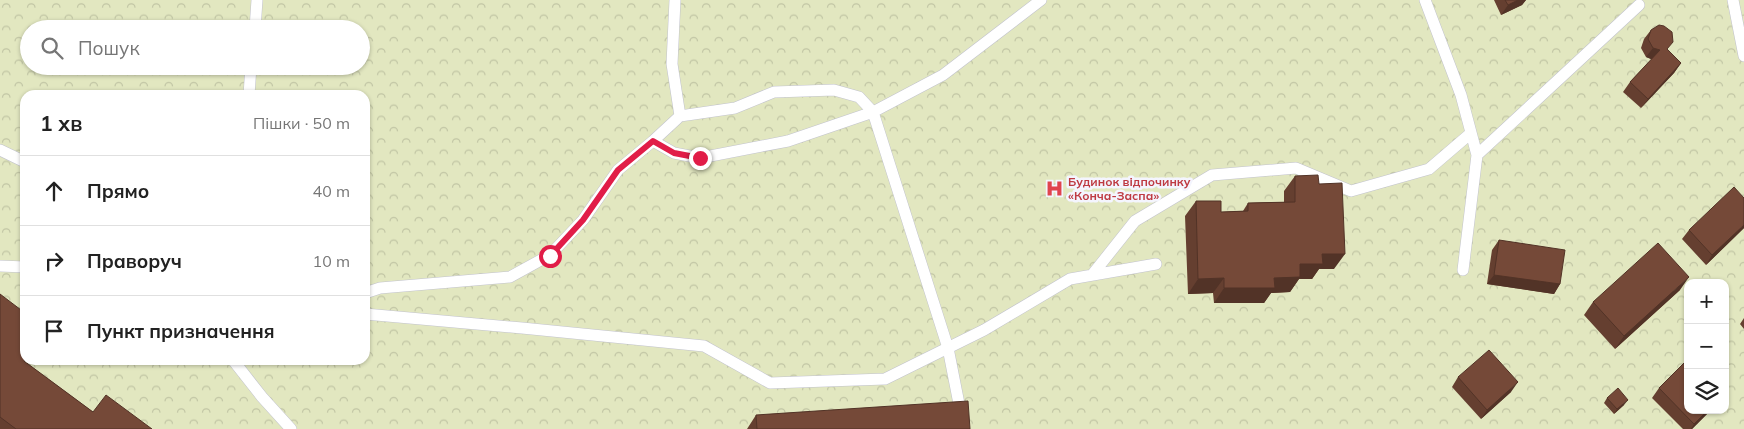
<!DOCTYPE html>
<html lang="uk">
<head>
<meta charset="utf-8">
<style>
	body { margin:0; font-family:Mulish,sans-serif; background:#f2f2f2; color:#222 }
	.controls { position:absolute; right:15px; bottom:15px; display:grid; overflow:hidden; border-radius:10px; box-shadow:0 1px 4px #0004 }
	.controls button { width:45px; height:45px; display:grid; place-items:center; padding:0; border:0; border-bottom:1px solid #e0e0e0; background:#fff; color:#222; font:25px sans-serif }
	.stop { position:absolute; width:15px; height:15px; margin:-11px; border:4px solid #e11d48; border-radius:50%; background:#fff }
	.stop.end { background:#e11d48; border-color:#fff; box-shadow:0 1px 5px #0008 }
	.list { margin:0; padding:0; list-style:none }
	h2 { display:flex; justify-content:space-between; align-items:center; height:65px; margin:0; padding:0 20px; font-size:21px }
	h2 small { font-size:16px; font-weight:400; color:#767676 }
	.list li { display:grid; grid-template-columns:32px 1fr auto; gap:15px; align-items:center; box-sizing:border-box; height:70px; padding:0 20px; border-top:1px solid #e0e0e0 }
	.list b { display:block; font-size:19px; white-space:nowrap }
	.list em { font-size:16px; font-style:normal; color:#767676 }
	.icon { flex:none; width:28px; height:28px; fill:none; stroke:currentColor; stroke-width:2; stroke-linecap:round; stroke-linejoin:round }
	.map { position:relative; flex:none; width:1744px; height:429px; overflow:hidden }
	.search { position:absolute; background:#fff; box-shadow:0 1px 4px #0004; left:20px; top:20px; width:350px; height:55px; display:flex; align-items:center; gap:12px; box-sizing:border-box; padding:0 18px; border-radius:28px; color:#767676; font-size:19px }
	.panel { position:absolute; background:#fff; box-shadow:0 1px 4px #0004; left:20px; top:90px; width:350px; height:275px; border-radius:15px }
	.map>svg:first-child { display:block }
	.forest { fill:url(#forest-crowns); fill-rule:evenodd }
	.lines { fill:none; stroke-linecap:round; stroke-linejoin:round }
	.service-casing { stroke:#c2c3cd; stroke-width:12 }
	.service { stroke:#fff; stroke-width:11 }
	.wall { fill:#653f30 }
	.shaded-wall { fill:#523327 }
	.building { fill:#754938; stroke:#523327 }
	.route { stroke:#e11d48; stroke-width:6 }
	.labels { text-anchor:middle; stroke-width:5; stroke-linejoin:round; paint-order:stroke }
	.health-label { font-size:12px; font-weight:bold; fill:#be3a42; stroke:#f4f5fe; text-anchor:start }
</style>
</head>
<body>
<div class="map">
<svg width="1744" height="429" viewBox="0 0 1744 429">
	<defs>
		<pattern id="forest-crowns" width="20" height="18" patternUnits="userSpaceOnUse" patternTransform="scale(1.25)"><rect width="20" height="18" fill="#e2e7c0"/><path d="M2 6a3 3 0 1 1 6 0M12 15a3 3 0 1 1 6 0" fill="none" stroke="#c1c5a4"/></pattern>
	</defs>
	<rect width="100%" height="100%" fill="#f4f5fe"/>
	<path class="forest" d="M0,0H1744V429H0ZM29,29H361V66H29ZM25,95H365V360H25ZM1688,283H1725V410H1688Z"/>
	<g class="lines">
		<defs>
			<path id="service" d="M675,0L672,64L680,116
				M1425,0L1461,95L1477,155L1463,270
				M1733,0L1744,56
				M255,29L257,0
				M249,95L251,66
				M653,141L680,116L735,108L774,92L834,90L859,97L873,112L948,348L961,414
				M0,150L25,162
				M1477,155L1639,5
				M0,266L25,267
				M1092,275L1135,221L1212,175L1296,168L1351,191L1429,169L1471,133
				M365,293L380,288L510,277L550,255L583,220L618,170L653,141L674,153L700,158L788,141L873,112L943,75L1041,0
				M365,314L522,328L704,346L770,383L885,379L984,330L1070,279L1156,264
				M233,360L262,397L291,429"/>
		</defs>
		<use href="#service" class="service-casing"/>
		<use href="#service" class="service"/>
	</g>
	<path class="wall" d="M1494,0H1526L1522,5L1501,15Z
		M1651,30L1667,50L1681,63L1674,73L1641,108L1623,92L1630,82L1652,59L1646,57L1641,48L1644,39Z
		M1295,176L1319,184L1334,269H1319L1312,279H1299L1290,292L1271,293L1264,303H1214L1213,293L1188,294L1185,216L1196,201L1221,212L1243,211L1248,203L1284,202V191Z
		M1744,228L1706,265L1682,239L1689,230Z
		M1499,240L1560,284L1554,294L1487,284L1492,250Z
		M1680,290L1615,349L1584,315L1593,302Z
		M0,294L25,362L93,412L152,429H0Z
		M1744,318V329L1740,324Z
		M1458,377L1511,392L1481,419L1452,387Z
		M1659,388L1711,410L1692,429H1683L1652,398Z
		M1607,398L1624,405L1614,414L1604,403Z
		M756,415L970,429H747Z"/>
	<path class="shaded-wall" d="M1518,0H1526L1522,5L1501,15L1508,5Z
		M1653,48L1660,50L1653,60L1646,57Z
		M1681,63L1674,73L1641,108L1648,99Z
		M1744,225V228L1706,265L1712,255Z
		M1322,254H1345L1334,269H1319L1312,279H1299L1290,292L1271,293L1264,303H1214L1224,288L1300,264Z
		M1494,275L1560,284L1554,294L1487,284Z
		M1689,277L1680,290L1615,349L1624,336Z
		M1224,278L1213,293L1188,294L1198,279Z
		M1518,382L1511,392L1481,419L1487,410Z
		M1628,400L1624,405L1614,414L1617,409Z
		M1708,410H1711L1692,429H1691L1694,424Z"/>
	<path class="building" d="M1505,0H1518L1508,5Z
		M1659,25L1664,26L1672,32L1673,42L1667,49L1681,63L1648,99L1630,82L1660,50L1653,48L1648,39L1651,30Z
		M1318,175L1319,184L1342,183L1345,254H1322L1323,264H1300V277L1274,278L1275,288H1224V278L1198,279L1196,201H1221V212L1248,211V203L1295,202V176Z
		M1734,187L1744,198V225L1712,255L1689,230Z
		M1499,240L1565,250L1560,284L1494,275Z
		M1658,243L1689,277L1624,336L1593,302Z
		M0,294L25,313V360L24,361L93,412L106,395L152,429H16L0,417Z
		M1489,350L1518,382L1487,410L1458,377Z
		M1687,360L1688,410H1708L1694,424L1659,388Z
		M1618,388L1628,400L1617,409L1607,398Z
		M968,401L970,429H757L756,415Z"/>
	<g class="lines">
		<path class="route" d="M550,256L583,220L618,170L653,141L674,153L700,158"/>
	</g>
	<defs>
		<symbol id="hospital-bare" viewBox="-9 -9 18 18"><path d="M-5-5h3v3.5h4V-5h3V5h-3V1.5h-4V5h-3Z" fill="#e0444e" stroke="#f4f5fe" stroke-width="2.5" paint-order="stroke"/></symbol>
	</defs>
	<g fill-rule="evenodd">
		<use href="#hospital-bare" x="1042" y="176" width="25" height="25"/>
	</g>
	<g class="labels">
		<g class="health-label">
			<text x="1068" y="186">Будинок відпочинку<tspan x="1068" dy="14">«Конча-Заспа»</tspan></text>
		</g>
	</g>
</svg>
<div class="controls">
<button>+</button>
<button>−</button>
<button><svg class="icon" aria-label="layers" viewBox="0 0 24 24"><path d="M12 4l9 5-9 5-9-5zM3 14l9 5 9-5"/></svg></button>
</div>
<div class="stop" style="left:550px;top:256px"></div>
<div class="stop end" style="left:700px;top:158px"></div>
<div class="search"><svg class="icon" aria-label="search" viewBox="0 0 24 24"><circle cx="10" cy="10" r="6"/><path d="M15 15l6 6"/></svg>Пошук</div>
<section class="panel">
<h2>1 хв<small>Пішки · 50 m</small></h2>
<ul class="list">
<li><svg class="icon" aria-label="ahead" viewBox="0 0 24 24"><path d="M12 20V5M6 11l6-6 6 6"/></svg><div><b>Прямо</b></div><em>40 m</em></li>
<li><svg class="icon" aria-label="right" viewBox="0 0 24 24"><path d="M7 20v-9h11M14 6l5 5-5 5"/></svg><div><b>Праворуч</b></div><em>10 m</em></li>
<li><svg class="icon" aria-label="arrive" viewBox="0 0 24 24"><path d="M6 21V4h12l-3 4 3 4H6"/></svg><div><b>Пункт призначення</b></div></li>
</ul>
</section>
</div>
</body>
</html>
